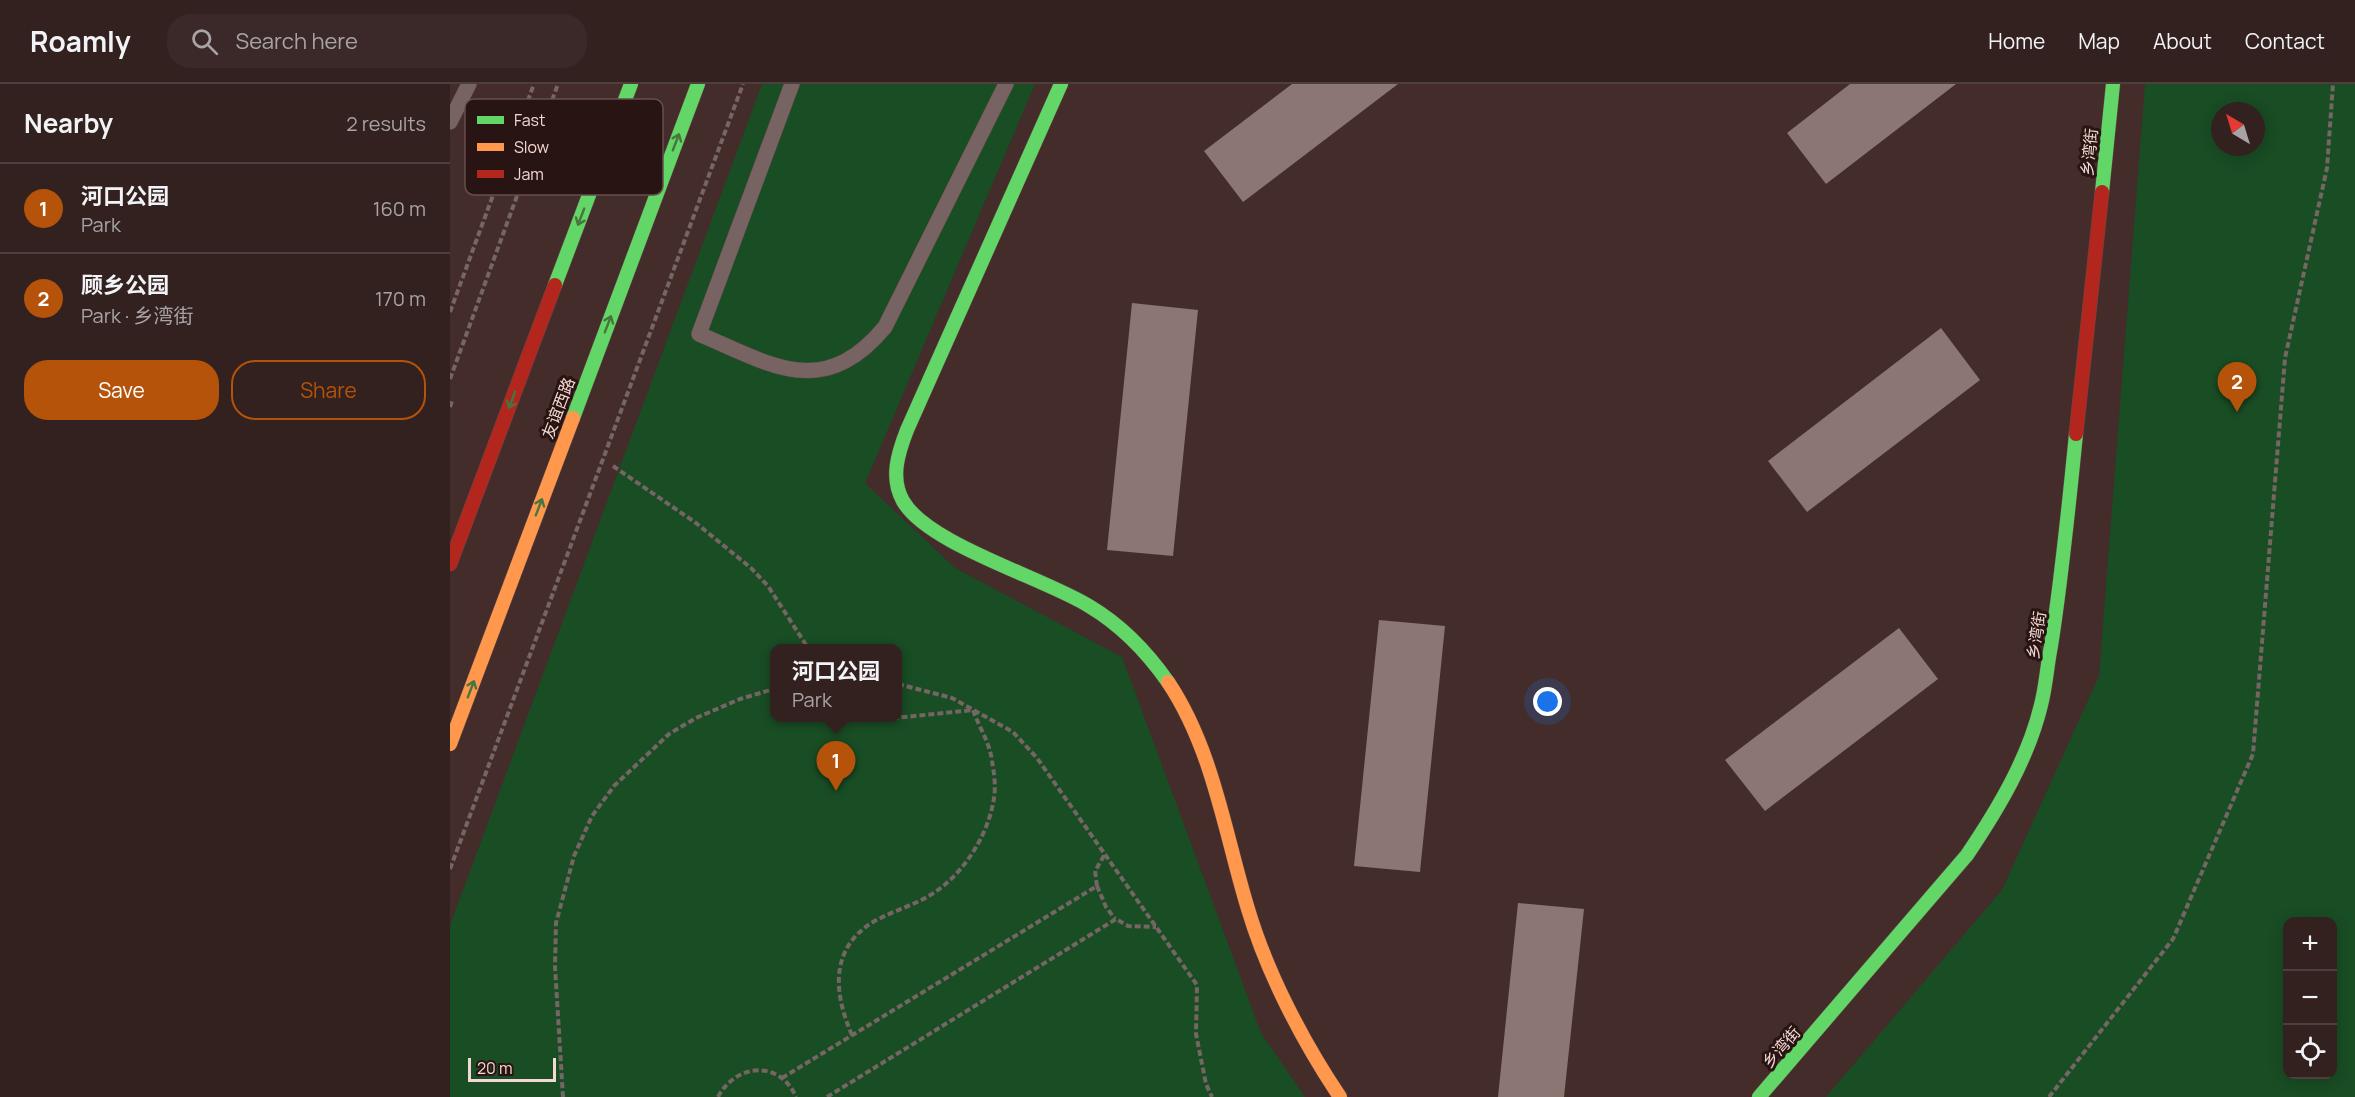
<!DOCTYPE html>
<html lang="en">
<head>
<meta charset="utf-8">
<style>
	body { margin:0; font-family:Manrope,"Noto Sans SC",sans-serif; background:#3b2929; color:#f1f3f6 }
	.controls { position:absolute; right:18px; bottom:18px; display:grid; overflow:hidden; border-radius:12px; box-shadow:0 3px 15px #0003 }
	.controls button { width:54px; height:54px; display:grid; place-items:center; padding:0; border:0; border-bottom:2px solid #4e3e3e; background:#332120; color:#f1f3f6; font:30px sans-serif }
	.compass { position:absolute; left:1761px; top:18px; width:54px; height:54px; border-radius:50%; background:#332120; box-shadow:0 3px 15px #0003; rotate:322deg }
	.scale { position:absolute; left:18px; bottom:15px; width:88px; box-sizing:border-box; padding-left:6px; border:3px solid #f5d8d3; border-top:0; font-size:16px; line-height:21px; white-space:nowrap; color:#f5d8d3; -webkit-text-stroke:4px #281412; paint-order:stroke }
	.you { position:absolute; left:1098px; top:618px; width:21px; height:21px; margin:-15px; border:4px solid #fff; border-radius:50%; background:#1a73e8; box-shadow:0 0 0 9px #1a73e833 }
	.badge { display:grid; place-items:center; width:39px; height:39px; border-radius:50%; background:#b45309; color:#fff; font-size:20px; font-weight:700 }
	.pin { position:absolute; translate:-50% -50px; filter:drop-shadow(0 2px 3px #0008) }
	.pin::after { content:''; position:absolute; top:32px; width:21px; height:18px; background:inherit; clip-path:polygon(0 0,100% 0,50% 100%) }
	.popup { position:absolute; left:320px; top:560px; width:132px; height:78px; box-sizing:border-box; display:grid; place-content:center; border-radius:12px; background:#332120; filter:drop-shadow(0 2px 4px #0005); font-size:20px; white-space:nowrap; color:#a9a3a5 }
	.popup b { font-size:22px; color:#f1f3f6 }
	.popup::after { content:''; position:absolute; left:50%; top:100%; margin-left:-12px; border:12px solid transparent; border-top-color:#332120 }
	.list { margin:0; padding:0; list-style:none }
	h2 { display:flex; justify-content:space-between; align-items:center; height:78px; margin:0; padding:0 24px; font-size:26px }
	h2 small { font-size:20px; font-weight:400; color:#a9a3a5 }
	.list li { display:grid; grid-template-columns:39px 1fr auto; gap:18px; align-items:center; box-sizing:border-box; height:90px; padding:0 24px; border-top:2px solid #4e3e3e }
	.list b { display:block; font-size:22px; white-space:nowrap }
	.list p { margin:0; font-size:20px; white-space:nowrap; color:#a9a3a5 }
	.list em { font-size:20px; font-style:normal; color:#a9a3a5 }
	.actions { display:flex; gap:12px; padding:18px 24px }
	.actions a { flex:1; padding:14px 0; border:2px solid #b45309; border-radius:24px; text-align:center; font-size:21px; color:#b45309 }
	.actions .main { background:#b45309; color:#fff }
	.icon { flex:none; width:33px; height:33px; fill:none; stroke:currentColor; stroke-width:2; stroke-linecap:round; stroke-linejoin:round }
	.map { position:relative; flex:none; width:1905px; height:1013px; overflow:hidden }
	header { display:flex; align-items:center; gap:36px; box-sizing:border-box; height:84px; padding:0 30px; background:#332120; border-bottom:2px solid #4e3e3e }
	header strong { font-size:28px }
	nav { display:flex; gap:33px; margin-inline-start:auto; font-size:21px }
	.search { width:420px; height:54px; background:#3b2929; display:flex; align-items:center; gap:15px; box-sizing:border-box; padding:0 21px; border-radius:24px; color:#a9a3a5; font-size:22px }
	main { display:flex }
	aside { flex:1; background:#332120 }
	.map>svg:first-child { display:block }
	.green { fill:#194d24; fill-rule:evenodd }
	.building { fill:#8c7674 }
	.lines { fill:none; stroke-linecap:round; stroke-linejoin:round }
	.lane-casing { stroke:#5e4847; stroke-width:16 }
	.fast-casing { stroke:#5e4847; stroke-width:15 }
	.slow-casing { stroke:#5e4847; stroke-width:15 }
	.jam-casing { stroke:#5e4847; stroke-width:15 }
	.path { stroke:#756563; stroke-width:4; stroke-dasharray:6 3; stroke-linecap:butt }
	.lane { stroke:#776462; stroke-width:15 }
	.fast { stroke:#63d668; stroke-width:14 }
	.slow { stroke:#ff974d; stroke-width:14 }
	.jam { stroke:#b3261e; stroke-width:14 }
	.oneway { stroke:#46753d }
	.labels { text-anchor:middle; stroke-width:6; stroke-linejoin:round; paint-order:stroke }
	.street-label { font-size:16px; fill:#f5d8d3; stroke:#281412 }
	.key { fill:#281412; stroke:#664f4c; stroke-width:1.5 }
	.key-label { font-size:16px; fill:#f5d8d3 }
</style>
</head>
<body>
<header>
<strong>Roamly</strong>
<div class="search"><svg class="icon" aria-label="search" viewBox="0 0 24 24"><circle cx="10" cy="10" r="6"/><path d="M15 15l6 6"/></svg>Search here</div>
<nav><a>Home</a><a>Map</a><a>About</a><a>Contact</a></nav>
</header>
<main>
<aside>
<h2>Nearby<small>2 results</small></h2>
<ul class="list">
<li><span class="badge">1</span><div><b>河口公园</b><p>Park</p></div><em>160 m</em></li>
<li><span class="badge">2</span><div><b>顾乡公园</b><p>Park · 乡湾街</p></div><em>170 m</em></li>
</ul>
<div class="actions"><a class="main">Save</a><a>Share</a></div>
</aside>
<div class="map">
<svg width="1905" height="1013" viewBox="0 0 1905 1013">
	<rect width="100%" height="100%" fill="#442c2a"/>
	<path class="green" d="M312,0H585L415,399L505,484L672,573L811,949L855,1013H0V841ZM324,564H448V634H324Z
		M1695,0H1905V1013H1376L1552,806L1649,592ZM1770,27H1806V63H1770ZM1838,838H1882V990H1838Z"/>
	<path class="building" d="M842,0H948L793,118L754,67Z
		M1400,0H1506L1376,100L1337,49Z
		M682,219L748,226L723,472L657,466Z
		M1491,244L1530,296L1357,428L1318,377Z
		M929,536L995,542L970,788L904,782Z
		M1449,544L1488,595L1315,727L1275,676Z
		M1068,819L1134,825L1114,1013H1048Z"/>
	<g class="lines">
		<defs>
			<path id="lane" d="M342,0L249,250C322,281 373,317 435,243L556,0
				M0,38L19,0"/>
			<path id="fast" d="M611,0L457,346C448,369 440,394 453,417C477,460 594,494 639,522C671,541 697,568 718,598
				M1652,108L1663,0
				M105,201L181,0
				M123,334L248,0
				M1309,1013L1517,771C1548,725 1578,675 1591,621C1596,602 1597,582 1601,562C1612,492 1619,421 1626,350"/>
			<path id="slow" d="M718,598C763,665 775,750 798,825C817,889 853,958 890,1013
				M0,660L123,334"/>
			<path id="jam" d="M1626,350L1652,108
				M0,480L105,201"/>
		</defs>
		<use href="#lane" class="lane-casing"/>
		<use href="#fast" class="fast-casing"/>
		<use href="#slow" class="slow-casing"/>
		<use href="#jam" class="jam-casing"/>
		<path class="path" d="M0,228L84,0
			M0,295L108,0
			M0,323L2,317
			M163,382L246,439L301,484L318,502L358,564
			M448,600L502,614L563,648L587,674L747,901L746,950L756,1000L762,1013
			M0,785L293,0
			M647,802L656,823L665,835
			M402,951C384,910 379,865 423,838C444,826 469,820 488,806C517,785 539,748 544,714C546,703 544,688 542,677C540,659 529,643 523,626L435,635L416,634
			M332,994L647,802L645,787L655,770
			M113,1013L105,883L106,839L124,772L142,732L164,702L219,650L246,634L290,615L324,605
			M268,1013C286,979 330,976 346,1013
			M377,1013L666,835L678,842L706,843
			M1599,1013L1723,855L1803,670L1835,274L1877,84L1883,0"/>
		<use href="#lane" class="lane"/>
		<use href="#fast" class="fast"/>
		<use href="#slow" class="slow"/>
		<use href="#jam" class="jam"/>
	</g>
	<defs><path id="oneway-shaft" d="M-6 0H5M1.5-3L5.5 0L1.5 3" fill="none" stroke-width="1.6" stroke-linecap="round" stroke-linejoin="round" transform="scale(1.5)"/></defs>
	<g class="oneway">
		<use href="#oneway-shaft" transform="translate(226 58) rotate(-69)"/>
		<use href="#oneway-shaft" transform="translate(131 133) rotate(111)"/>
		<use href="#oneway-shaft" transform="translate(158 240) rotate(-69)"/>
		<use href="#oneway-shaft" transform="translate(62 316) rotate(111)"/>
		<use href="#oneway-shaft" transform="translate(89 423) rotate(-69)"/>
		<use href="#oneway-shaft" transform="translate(21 605) rotate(-69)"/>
	</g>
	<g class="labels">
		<g class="street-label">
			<text transform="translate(1639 68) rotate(-84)" y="6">乡湾街</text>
			<text transform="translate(108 324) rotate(-69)" y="6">友谊西路</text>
			<text transform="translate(1586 551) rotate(-81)" y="6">乡湾街</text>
			<text transform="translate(1331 963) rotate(-49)" y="6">乡湾街</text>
		</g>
	</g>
	<rect x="15" y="15" width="198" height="96" rx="9" class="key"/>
	<rect x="27" y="32" width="27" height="8" fill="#63d668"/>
	<rect x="27" y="59" width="27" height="8" fill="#ff974d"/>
	<rect x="27" y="86" width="27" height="8" fill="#b3261e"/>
	<g class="key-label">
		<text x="64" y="42">Fast</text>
		<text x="64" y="69">Slow</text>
		<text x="64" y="96">Jam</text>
	</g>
</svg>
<div class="controls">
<button>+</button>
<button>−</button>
<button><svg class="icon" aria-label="locate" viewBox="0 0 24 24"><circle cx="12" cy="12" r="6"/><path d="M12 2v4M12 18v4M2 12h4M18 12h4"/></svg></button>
</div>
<svg class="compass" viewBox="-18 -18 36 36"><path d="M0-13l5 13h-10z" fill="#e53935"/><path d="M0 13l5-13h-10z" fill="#a9a3a5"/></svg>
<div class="scale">20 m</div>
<div class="you"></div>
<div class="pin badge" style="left:386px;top:707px">1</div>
<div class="popup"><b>河口公园</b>Park</div>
<div class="pin badge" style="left:1787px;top:328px">2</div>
</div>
</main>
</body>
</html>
